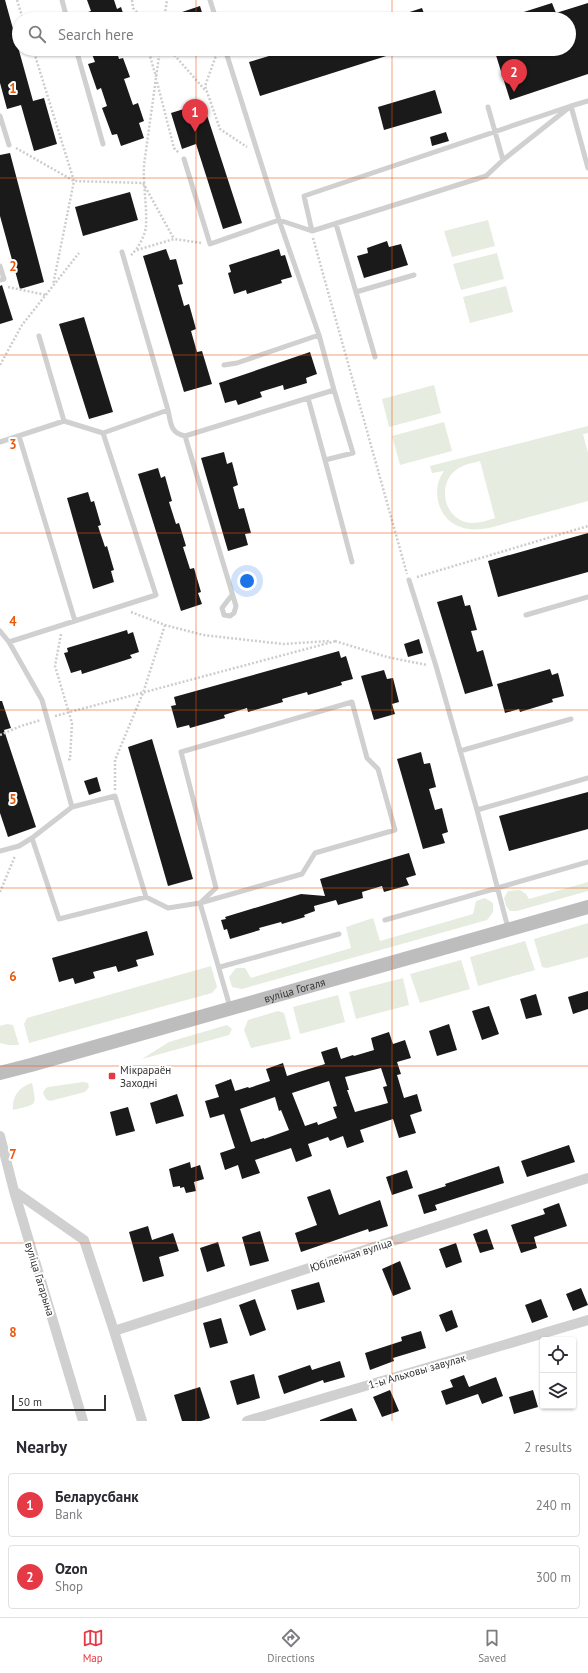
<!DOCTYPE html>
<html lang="en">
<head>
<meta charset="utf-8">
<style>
	body { margin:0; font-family:"PT Sans",sans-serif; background:#f7f7f7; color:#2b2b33 }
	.controls { position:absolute; right:12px; bottom:12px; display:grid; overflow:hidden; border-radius:4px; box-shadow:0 1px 3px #0004 }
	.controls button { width:36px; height:36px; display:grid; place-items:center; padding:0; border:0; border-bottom:1px solid #e1e1e2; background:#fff; color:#2b2b33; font:20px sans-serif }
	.scale { position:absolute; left:12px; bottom:10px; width:94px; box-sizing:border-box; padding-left:4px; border:2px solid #333; border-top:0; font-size:11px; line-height:14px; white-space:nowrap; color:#333; -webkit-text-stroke:3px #fff; paint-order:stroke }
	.you { position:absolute; left:247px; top:581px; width:14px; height:14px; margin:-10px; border:3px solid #fff; border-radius:50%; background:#1a73e8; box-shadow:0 0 0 6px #1a73e833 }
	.badge { display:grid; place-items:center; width:26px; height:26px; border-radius:50%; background:#e63946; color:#fff; font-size:13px; font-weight:700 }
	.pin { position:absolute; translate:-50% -33px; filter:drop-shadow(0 1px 2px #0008) }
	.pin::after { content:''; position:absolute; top:21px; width:14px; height:12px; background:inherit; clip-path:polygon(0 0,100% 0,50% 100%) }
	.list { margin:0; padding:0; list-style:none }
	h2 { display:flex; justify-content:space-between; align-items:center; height:52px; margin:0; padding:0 16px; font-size:17px }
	h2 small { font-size:13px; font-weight:400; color:#7c7c81 }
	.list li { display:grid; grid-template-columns:26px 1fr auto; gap:12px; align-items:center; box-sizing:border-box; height:64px; margin:0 8px 8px; padding:0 8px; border:1px solid #e1e1e2; border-radius:4px }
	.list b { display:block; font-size:15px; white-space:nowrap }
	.list p { margin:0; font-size:13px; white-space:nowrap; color:#7c7c81 }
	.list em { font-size:13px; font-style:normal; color:#7c7c81 }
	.icon { flex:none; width:22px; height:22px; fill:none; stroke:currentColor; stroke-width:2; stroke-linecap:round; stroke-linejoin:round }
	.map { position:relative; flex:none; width:588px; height:1421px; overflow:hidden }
	.search { position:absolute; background:#fff; box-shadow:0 1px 3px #0004; left:12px; right:12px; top:12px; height:44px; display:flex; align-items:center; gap:10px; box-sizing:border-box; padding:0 14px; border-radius:22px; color:#7c7c81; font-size:15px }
	.sheet { height:196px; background:#fff }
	nav { display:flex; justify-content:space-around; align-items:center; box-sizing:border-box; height:56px; border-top:1px solid #e1e1e2; background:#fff; font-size:11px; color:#7c7c81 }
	nav a { display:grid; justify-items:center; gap:2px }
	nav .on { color:#e63946 }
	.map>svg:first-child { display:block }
	.green { fill:#e6ecdf; fill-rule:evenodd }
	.building { fill:#1a1a1a; fill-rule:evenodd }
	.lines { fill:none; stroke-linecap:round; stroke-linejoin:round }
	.path { stroke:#cdcdcd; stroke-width:2.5; stroke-dasharray:2 2; stroke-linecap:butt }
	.service { stroke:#d0d0d0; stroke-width:5 }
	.minor { stroke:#d0d0d0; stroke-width:10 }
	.secondary { stroke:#bdbdbd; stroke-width:14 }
	.grid { fill:none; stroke:#e8590c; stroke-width:1; stroke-opacity:0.55 }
	.poi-dot { fill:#e63946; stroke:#fff; stroke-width:1.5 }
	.labels { text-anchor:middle; stroke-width:4; stroke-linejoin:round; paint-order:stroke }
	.street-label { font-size:11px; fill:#333; stroke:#fff }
	.poi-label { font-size:11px; fill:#333; stroke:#fff; text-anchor:start }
	.grid-label { font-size:13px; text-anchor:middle; font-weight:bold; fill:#e8590c; stroke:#fff; stroke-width:4; stroke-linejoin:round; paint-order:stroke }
</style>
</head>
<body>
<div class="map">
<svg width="588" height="1421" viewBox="0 0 588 1421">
	<rect width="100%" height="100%" fill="#fff"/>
	<path class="green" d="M488,220L495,246L452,257L444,231Z
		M497,253L504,279L461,290L453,264Z
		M506,286L513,312L470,323L463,297Z
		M434,385L441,413L389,427L382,399Z
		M444,422L452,451L400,465L392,436Z
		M588,426V433L583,434L588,453V501L489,528C480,529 471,531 461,527C438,520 430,490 444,471L432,473L430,466ZM480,461L495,518C485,521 475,525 465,522C441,514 438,480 459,468C465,464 473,463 480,461Z
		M588,882V891L517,911H510L506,906L504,898L508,891L520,890L526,894L529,899Z
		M485,898L493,903V912L487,920L242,989L232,987L229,977L236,968H245L251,978L351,948L346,927L373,918L380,941L473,914L476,901Z
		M588,923V957L547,968L542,967L534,939Z
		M525,941L535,970L478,986L470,957Z
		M461,960L470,989L420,1003L410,974Z
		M211,966L217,987L212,993L29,1043L24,1024L27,1018Z
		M403,978L409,1005L356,1019L349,992Z
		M338,995L345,1022L300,1034L293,1007Z
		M278,1011L284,1013L291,1039L251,1048L244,1030L248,1020Z
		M7,1024L13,1025L19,1045H8L0,1043V1026Z
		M227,1025L232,1029L229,1035L142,1059L169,1042Z
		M83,1082L88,1083L89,1087L85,1092L50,1101L46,1099L43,1093L45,1089L48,1087Z
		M32,1083C37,1107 37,1104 13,1110C12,1096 19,1087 32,1083Z"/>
	<path class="building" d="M0,0H5L33,101L44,98L57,144L34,151L21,105L7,109L0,83Z
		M87,0H114L117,9L121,7L125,19H73V17L91,11Z
		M552,3L556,13L588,3V74L510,100L494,49H569V19H509L508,17Z
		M200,6L204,19H167V17Z
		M422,8L426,19H394V17Z
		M90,49H116L119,59L123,58L130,77L124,79L133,105L138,103L144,121L139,123L144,138L121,146L117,134L112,135L102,108L107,106L101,88L97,90L88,64L95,62Z
		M292,49H401L402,51L260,96L249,62Z
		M435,90L442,113L384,130L378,107Z
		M203,103L242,223L223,229L196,144L182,149L171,113Z
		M446,132L449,141L432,146L430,137Z
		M10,153L44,282L20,289L0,216V155Z
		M130,192L138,220L83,236L75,207Z
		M387,241L389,247L401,244L408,265L364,278L357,256L368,253L367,248Z
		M166,249L170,260L176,259L183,284L178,285L184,306L189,304L196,329L191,331L197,352L202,351L212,384L184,392L143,256Z
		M279,249L281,256L285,255L292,277L281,280L282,283L247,294L246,290L234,294L228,273L231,272L229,265Z
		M2,285L13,320L0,324V286Z
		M84,317L113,412L89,419L59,324Z
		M310,352L317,374L306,378L307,383L284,390L283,385L260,392L262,397L238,405L236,400L225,403L219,383Z
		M224,452L227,464L232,462L238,485L233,487L239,509L244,508L251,533L245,534L248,545L228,551L201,458Z
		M158,468L161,478L165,476L172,501L169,502L176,524L179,523L186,546L183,547L190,569L194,568L201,592L198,593L202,604L181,611L138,474Z
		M88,492L91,502L94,501L101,525L98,526L105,547L107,546L114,570L111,571L114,582L93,589L67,498Z
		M588,533V572L498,597L488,561Z
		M462,595L465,606L470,605L477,630L471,631L477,652L483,650L493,686L465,694L437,602Z
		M127,630L128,634L133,632L139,652L130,655L132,658L82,674L81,670L71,673L64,653L68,652L67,648Z
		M419,639L423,653L408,657L404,644Z
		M339,651L341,658L346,656L353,679L341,682L342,685L308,695L307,692L282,699L283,702L248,712L247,708L224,715L225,718L190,728L189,725L177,728L171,706L176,705L174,697Z
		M550,669L552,675L558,673L564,696L552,699L553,702L520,712L519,709L505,713L497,684Z
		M384,670L387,679L393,678L399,702L392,704L395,714L374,720L361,676Z
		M0,701H2L11,728L4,730L36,827L8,837L0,813Z
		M152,739L193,879L168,886L128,747Z
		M421,752L424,764L430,763L436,787L429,789L435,810L442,808L448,832L442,834L445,843L423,849L397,759Z
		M97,777L101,791L89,795L84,781Z
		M588,792V829L509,851L499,816Z
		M409,853L416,875L406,878L409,885L384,892L382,886L362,892L363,898L338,905L336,900L314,906L315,911L304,915L305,917L282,924L281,922L259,928L260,930L230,939L227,929L224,930L221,920L226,919L225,917L301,894L325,896L320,879Z
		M147,931L154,955L136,960L138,966L118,972L116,966L93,972L95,978L75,984L73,978L59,982L52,958Z
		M588,991V1009L573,1014L568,997Z
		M536,994L542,1015L526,1019L520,999Z
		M489,1006L499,1034L482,1040L472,1011Z
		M449,1024L457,1050L437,1056L429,1031Z
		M389,1032L393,1044L405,1040L411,1058L397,1062L401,1074L397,1075L404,1098L417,1094L422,1111L410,1115L416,1133L399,1138L393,1119L360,1130L364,1142L347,1148L343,1136L330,1141L328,1137L308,1144L312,1156L296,1162L291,1148L255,1160L260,1173L242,1179L238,1165L225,1170L220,1153L235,1148L231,1136L224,1114L210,1118L205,1101L219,1097L215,1085L231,1079L235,1091L248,1087L249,1088L270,1081L266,1069L283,1063L287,1076L299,1072L325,1064L321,1052L337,1047L341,1059L353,1055L354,1056L374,1050L371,1038ZM381,1068L387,1086L383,1087L388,1103L355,1112L347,1090H349L345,1077ZM329,1081L337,1106L333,1107L337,1118L318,1125L317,1122L305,1126L292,1093ZM275,1097L279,1111L281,1110L289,1130L264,1139V1138L251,1142L240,1109Z
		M177,1094L184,1116L156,1124L150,1103Z
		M128,1107L135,1131L116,1136L110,1112Z
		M569,1145L575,1162L527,1177L521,1161Z
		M190,1162L191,1168L200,1165L204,1179L194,1182L196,1191L186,1193L184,1187L180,1188V1186L173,1187L169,1169Z
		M499,1166L504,1183L435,1205L437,1210L424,1214L418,1195L446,1186L445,1184Z
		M407,1170L413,1188L392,1195L386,1177Z
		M330,1189L339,1215L380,1200L388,1226L369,1232L368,1229L301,1252L295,1233L317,1225L307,1197Z
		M559,1203L567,1226L534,1237L537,1248L521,1253L511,1225L545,1214L543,1209Z
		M148,1226L152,1240L173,1233L179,1251L159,1257L164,1276L143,1282L129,1232Z
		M487,1229L494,1249L480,1253L473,1234Z
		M260,1231L269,1261L250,1266L242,1237Z
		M218,1242L225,1266L207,1272L200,1248Z
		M456,1243L462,1262L446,1268L439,1249Z
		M400,1261L411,1289L393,1296L382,1269Z
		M319,1282L325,1302L297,1310L291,1290Z
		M581,1288L588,1305L573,1311L566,1294Z
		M255,1299L266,1330L250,1336L239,1305Z
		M541,1299L548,1317L532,1323L525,1305Z
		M452,1310L458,1327L446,1332L439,1315Z
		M221,1318L228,1343L210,1348L203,1323Z
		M421,1331L426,1348L393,1358L394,1361L370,1370L365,1353L402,1341L401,1337Z
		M340,1361L345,1377L324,1383L323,1380L284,1394L278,1376L310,1365L312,1370Z
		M254,1374L260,1398L237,1405L230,1381Z
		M464,1375L469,1387L496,1377L503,1396L482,1404L478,1394L446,1405L441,1391L453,1387L450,1380Z
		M200,1387L210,1418L201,1421H182L174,1395Z
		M390,1390L399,1411L382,1417L373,1397Z
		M533,1390L538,1407L514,1414L509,1397Z
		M352,1408L357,1421H320V1420Z"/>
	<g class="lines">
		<path class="path" d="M17,0L23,19
			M132,0L133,8L143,19
			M164,19L167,0
			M33,49L74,181L53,285
			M148,49L156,77
			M169,49L205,90
			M217,53L205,86L220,129L247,147
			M157,82L174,148L179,153
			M16,148L74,181L143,183L174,239
			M313,238L407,574
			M137,250L174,239L202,243
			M131,255C138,249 146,234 146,225C147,206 143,185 144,165L160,49
			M8,287L46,295
			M0,365L22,325L79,253
			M417,577L588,526
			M131,612L165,625L203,635L283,644L330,641
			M61,634L55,666L72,723L70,759L68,760
			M335,641L387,657L427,665
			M55,716L336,641
			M0,735L21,726L41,720
			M115,790V760L143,693L165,625
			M0,892L15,856"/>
		<path class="service" d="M62,0L67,19
			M210,0L216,19
			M76,49L103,144
			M488,107L503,160
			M0,116L9,145
			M184,159L210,244L279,220L312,231L486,176L503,160L571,106L588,101
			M336,224L375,357
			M312,231L304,196L571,106L588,168
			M0,266L4,279L0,280
			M356,292L414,275
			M224,365L237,363L319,335L279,220L225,49
			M308,398L325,460L353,453L334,390
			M168,410C171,423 170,433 185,436L334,390L319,335
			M64,421L103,433L168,410L122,252
			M19,436L75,621
			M185,436L236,606L234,613L230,616L224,615L222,608L232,595
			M0,442L64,421L39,336
			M325,460L352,562
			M409,580L436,666L477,810
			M526,615L588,597
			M0,631L9,642L42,700L72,807L115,796L146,897
			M9,642L156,595L103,433
			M460,751L571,719
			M32,838L59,919L146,897L168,908L200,903L302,874L315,853L395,830L378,769L367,758L352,702L181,752L216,888L200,903L230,1007
			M0,851L19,846L32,838L72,807
			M385,920L588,862
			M508,928L477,810L588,778
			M220,967L339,934"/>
		<path class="minor" d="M0,1136L14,1191L83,1421
			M14,1191L84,1240L114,1331L142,1421
			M114,1331L588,1178
			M247,1421L588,1320"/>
		<path class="secondary" id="s1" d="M0,1073L31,1065L588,907"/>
	</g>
	<path class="grid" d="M196,0V19M392,0V19M196,49V1421M392,49V1421M0,178H588M0,355H588M0,533H588M0,710H588M0,888H588M0,1066H588M0,1243H588"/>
	<rect class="poi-dot" x="108" y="1072" width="8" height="8" rx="2"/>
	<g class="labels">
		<g class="street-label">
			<text dy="4" stroke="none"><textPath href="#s1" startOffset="306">вуліца Гогаля</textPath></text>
			<text transform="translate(351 1255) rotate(-18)" y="4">Юбілейная вуліца</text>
			<text transform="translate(40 1279) rotate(73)" y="4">вуліца Гагарына</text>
			<text transform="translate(417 1371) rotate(-16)" y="4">1-ы Альховы завулак</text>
		</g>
		<g class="poi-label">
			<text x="120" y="1074">Мікрараён<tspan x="120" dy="13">Заходні</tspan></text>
		</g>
	</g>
	<g class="grid-label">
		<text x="13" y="93">1</text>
		<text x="13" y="271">2</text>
		<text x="13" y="449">3</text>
		<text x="13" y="626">4</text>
		<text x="13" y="804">5</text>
		<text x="13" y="981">6</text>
		<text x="13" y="1159">7</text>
		<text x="13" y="1337">8</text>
	</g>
</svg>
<div class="controls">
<button><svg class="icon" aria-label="locate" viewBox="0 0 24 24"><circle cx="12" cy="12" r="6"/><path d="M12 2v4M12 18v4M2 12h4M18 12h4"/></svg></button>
<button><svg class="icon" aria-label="layers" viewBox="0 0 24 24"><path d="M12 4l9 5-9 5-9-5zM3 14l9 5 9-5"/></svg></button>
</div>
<div class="scale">50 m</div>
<div class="you"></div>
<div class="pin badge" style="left:195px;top:132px">1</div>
<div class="pin badge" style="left:514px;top:92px">2</div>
<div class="search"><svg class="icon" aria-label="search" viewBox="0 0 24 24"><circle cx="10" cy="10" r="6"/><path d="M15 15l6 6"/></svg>Search here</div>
</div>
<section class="sheet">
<h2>Nearby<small>2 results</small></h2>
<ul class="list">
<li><span class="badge">1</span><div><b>Беларусбанк</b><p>Bank</p></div><em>240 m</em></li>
<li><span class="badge">2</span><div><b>Ozon</b><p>Shop</p></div><em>300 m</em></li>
</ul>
</section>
<nav>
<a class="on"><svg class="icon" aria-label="map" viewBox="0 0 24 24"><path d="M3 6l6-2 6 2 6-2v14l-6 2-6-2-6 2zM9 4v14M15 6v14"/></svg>Map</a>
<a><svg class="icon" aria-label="directions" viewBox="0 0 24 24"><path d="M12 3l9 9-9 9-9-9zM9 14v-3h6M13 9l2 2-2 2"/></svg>Directions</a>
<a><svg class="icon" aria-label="saved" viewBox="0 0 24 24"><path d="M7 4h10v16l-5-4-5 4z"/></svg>Saved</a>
</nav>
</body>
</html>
